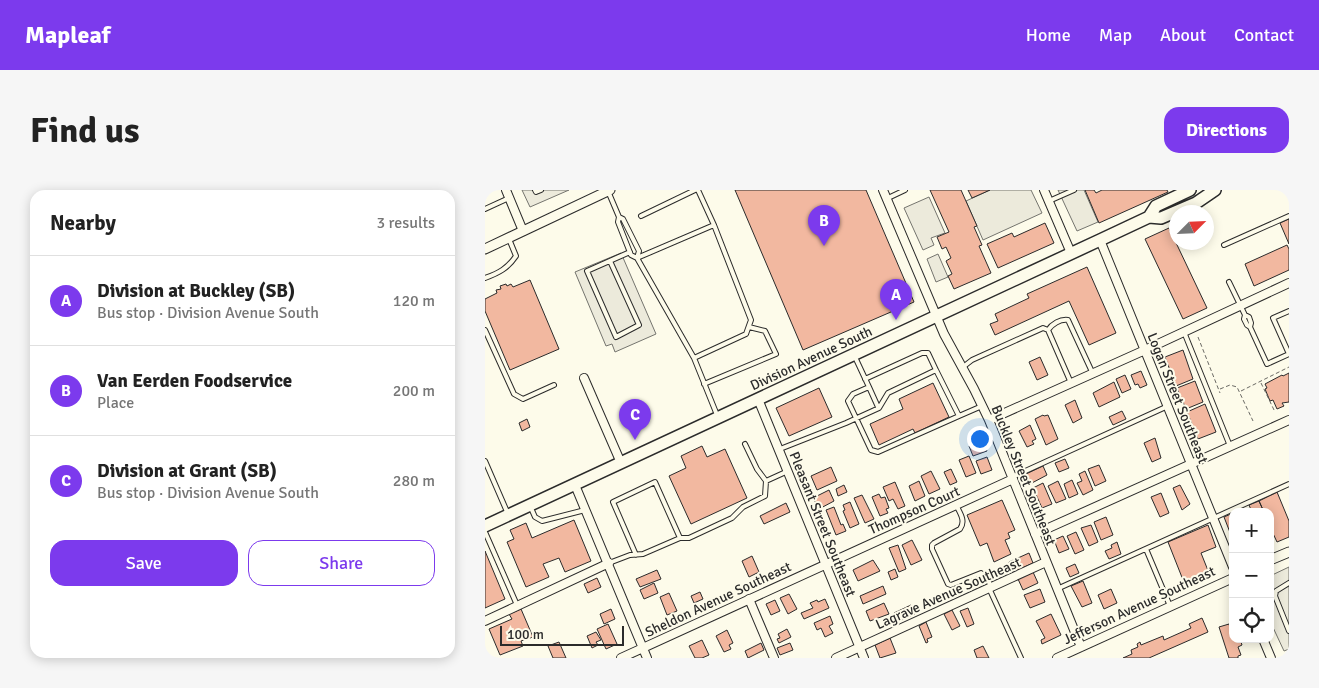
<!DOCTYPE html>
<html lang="en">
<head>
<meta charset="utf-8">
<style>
	body { margin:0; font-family:Signika,sans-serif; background:#f6f6f6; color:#222 }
	.controls { position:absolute; right:15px; bottom:15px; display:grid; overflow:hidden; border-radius:10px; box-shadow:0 2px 12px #0003 }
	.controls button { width:45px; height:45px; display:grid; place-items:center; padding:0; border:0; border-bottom:1px solid #e0e0e0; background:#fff; color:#222; font:25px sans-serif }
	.compass { position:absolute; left:684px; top:15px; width:45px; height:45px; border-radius:50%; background:#fff; box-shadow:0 2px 12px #0003; rotate:66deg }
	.scale { position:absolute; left:15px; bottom:12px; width:124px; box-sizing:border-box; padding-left:5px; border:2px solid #2b2b2b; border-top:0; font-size:14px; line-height:18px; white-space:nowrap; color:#2b2b2b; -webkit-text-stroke:4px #fdfbea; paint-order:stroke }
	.you { position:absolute; left:494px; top:248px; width:18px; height:18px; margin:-12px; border:4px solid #fff; border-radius:50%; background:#1a73e8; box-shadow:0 0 0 8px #1a73e833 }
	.badge { display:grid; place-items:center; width:32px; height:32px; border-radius:50%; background:#7c3aed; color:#fff; font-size:16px; font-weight:700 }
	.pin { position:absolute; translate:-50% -41px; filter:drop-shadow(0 1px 2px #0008) }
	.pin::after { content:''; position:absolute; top:26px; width:18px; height:15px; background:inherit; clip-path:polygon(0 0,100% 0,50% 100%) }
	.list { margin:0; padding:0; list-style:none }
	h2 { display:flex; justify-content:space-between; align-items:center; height:65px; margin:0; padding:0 20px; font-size:21px }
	h2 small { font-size:16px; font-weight:400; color:#767676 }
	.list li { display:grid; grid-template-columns:32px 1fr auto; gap:15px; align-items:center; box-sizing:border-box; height:90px; padding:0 20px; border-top:1px solid #e0e0e0 }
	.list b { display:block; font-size:19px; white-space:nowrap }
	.list p { margin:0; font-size:16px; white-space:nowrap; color:#767676 }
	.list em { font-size:16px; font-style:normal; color:#767676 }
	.actions { display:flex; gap:10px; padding:15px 20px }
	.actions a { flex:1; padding:11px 0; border:1px solid #7c3aed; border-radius:15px; text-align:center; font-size:18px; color:#7c3aed }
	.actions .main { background:#7c3aed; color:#fff }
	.icon { flex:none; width:28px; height:28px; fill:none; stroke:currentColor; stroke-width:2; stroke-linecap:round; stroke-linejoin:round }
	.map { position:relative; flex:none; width:804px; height:468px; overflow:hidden; border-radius:15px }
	header { display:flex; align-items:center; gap:30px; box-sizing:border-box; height:70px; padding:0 25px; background:#7c3aed; color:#fff }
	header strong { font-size:24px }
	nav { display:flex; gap:28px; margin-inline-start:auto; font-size:18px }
	.intro { display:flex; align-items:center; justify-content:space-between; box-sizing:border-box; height:120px; padding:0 30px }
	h1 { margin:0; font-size:35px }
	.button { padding:12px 22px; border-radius:15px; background:#7c3aed; color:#fff; font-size:18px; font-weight:700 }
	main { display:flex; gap:30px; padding:0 30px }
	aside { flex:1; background:#fff; border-radius:15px; box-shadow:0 2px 12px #0003 }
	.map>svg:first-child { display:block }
	.parking { fill:#eceadb; stroke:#74746e }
	.building { fill:#f2b8a0; stroke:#2b2b2b }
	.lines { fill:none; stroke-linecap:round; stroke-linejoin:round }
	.service-casing { stroke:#2b2b2b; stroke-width:6 }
	.minor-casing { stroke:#2b2b2b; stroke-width:10 }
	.tertiary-casing { stroke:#2b2b2b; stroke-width:11 }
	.primary-casing { stroke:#2b2b2b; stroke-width:14 }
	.path { stroke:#6a6964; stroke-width:1; stroke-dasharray:4 2.5; stroke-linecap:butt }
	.service { stroke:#fdfbea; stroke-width:4 }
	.minor { stroke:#fdfbea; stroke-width:8 }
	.tertiary { stroke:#fdfbea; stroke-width:9 }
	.primary { stroke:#fdfbea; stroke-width:11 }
	.labels { text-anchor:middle; stroke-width:4; stroke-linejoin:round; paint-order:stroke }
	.street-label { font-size:14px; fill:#2b2b2b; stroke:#fdfbea }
</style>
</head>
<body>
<header>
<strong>Mapleaf</strong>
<nav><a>Home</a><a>Map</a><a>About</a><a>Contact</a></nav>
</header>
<div class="intro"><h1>Find us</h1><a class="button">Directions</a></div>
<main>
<aside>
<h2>Nearby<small>3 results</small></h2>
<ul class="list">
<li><span class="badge">A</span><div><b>Division at Buckley (SB)</b><p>Bus stop · Division Avenue South</p></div><em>120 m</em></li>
<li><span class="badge">B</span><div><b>Van Eerden Foodservice</b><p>Place</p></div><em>200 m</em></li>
<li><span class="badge">C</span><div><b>Division at Grant (SB)</b><p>Bus stop · Division Avenue South</p></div><em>280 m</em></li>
</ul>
<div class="actions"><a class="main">Save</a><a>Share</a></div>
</aside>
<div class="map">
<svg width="804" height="468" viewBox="0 0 804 468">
	<rect width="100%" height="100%" fill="#fdfbea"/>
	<path class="parking" d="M37,0H84L45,17Z
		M505,0H546L557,23L498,50L481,11Z
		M573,0H599L613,32L592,41Z
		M444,7L460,43L446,48L449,55L438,60L419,18Z
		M136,63L171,144L130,162L127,154L121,156L90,82Z
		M453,64L463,87L451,92L442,69Z
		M804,377V459L799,461L785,431V386Z"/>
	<path class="building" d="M250,0H381L429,112L318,160Z
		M445,0H476L492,36L489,37L497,55L494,56L506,83L469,99L463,86L467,84L461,71L466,68L461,57L457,59L452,47L464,42Z
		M483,0H505L487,8Z
		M600,0H609L611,3L617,0H682L683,2L614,33Z
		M804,29V54L795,33Z
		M560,33L569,53L513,78L502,54L527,43L529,47Z
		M684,38L722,118L698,129L660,49Z
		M802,55L804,59V80L769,96L760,74Z
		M602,77L631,143L604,155L584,111L510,145L505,134L513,131L510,124L544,108L542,104Z
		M45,90L74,159L25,180L0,121V109L12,103L11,100L16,99L15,96L21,94L22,96L26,94L28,97Z
		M698,160L708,189L691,196L680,167Z
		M555,167L563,185L552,190L544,172Z
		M656,181L662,195L655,198L653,194L650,195L646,185Z
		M804,183V212L797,213L799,216L792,219L788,210L785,211L780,199L782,198L780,194L797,185L798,186Z
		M640,185L646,199L637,203L631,189Z
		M710,191L718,212L701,219L692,198Z
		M629,192L635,207L614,217L608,203Z
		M448,193L464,227L430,243L428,239L394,255L385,234L418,219L414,209Z
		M334,198L347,227L304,246L291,218Z
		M590,210L597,228L588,233L580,215Z
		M720,214L731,242L713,249L702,222Z
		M637,221L641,229L628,235L624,227Z
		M558,225L559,226L563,225L573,249L561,255L550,229Z
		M42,229L45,237L37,241L34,233Z
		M545,235L551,249L547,251L549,254L542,257L534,241Z
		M670,248L676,268L667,272L659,253Z
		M498,251L502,261L488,266L484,256Z
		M217,256L222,267L240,259L262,308L206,334L184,286L201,278L196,266Z
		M484,266L491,283L481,287L474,270Z
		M502,267L507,280L496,284L491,271Z
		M580,269L584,278L574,282L570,273Z
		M614,275L621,291L610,296L603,279Z
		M558,276L562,285L545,294L541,284Z
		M346,277L352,291L332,300L326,286Z
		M466,279L472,292L465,295L459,282Z
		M446,281L455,299L444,304L436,286Z
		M600,281L608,300L598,305L592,293L597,291L594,284Z
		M587,290L593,304L584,308L579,294Z
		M434,291L440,306L430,311L424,296Z
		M573,291L581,309L571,313L563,296Z
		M410,292L420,316L413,319L408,309L404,311L398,297Z
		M558,293L567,314L557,318L548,298Z
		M359,295L362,302L353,306L351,299Z
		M695,295L705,314L697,320L688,298Z
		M344,300L349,311L334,319L328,308Z
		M792,302L804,331V347L792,352L785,337V322H779L774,311Z
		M676,303L684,323L675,327L666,307Z
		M394,304L396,308L400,307L404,318L401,319L403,323L395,326L387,307Z
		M377,305L389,329L380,333L369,308Z
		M517,310L530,340L523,343L525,348L520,350L526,364L509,372L502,353L495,356L482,325Z
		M774,311L779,322H767L764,315Z
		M365,312L374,334L365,338L358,321L360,320L358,315Z
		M301,313L305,322L279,334L275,326Z
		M349,317L356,335L358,334L361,341L351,345L341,320Z
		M748,323V344L746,345L739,327Z
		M621,327L628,345L616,350L609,332Z
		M89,330L106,371L80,382L74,368L58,374L64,387L41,397L22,352L29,349L25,340L41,333L47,348Z
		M606,335L613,352L604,356L596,338Z
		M723,335L731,357L716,363L724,383L700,395L683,352Z
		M591,342L599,360L590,364L582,346Z
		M578,346L584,359L574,363L569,350Z
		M427,350L437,370L426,375L417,355Z
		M632,352L636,364L624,369L620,361L627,358L626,355Z
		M413,355L421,379L414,382L404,358Z
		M0,361L20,409L0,418Z
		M544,363L548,373L528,382L524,372Z
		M267,366L274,382L264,387L257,371Z
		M388,370L395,381L373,391L368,380Z
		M590,374L594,383L585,387L581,378Z
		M410,379L413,387L406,390L403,382Z
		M172,380L176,389L155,397L151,389Z
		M548,382L553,393L538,400L533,389Z
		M112,388L116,397L103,403L99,394Z
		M598,391L607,413L597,417L586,396Z
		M169,393L173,403L159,409L155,400Z
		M398,396L401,404L378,414L375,406Z
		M555,399L560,412L545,418L539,405Z
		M626,399L632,413L619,419L613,405Z
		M215,402L218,409L209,413L206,406Z
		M184,403L192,421L182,425L175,407Z
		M304,404L312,419L303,424L295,408Z
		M340,409L344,418L319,429L316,423L328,418L325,413L332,410L333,412Z
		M290,410L295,421L286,425L281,414Z
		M399,413L404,424L385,431L381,421Z
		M426,415L430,424L412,432L409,423Z
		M483,418L489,434L482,437L475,421Z
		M36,419L48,447L36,451L38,456L15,465L4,439L27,429L24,424Z
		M126,419L130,429L119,434L115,424Z
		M467,420L475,436L467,440L459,424Z
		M566,424L576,445L557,454L556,450L560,448L551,431Z
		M345,426L348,434L344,436L348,443L340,447L336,438L332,440L329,433Z
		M717,428L723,442L664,468H638L647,464L646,460L653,457L652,454L655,452L656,455L678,446L679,450L706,438L704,434Z
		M441,432L447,447L442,449L443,452L441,453L434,436Z
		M123,434L132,454L121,459L112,439Z
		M744,434L748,449H755L757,455L753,457L756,465L753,466V468H744L734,437Z
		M302,439L306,447L294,453L292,449L295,448L293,444Z
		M242,440L248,453L244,455L246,459L239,462L231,446Z
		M111,442L116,450L111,452L113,455L107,458L102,446Z
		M405,448L411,463L395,468L390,455Z
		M217,450L224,465L217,468H210L204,456Z
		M74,452L81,468H68L63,456Z
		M276,453L279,460L263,468L260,461Z
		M305,453L308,460L295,465L292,458Z
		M498,456L504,468H492L489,460Z"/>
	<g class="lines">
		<defs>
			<path id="service" d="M50,0L51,2L56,0
				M213,0L229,35
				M123,1L134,27L133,32L146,65L152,68L154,61L138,29L134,27
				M401,9L420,0
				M564,11L589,0
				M0,19L24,8
				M156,26L210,0
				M229,35L266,130L261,144L209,168L152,68Z
				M739,55L804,26
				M125,71L154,135L131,147L102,81L145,62
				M0,88C14,83 23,78 31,66L24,49
				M744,92L760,125
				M760,125L764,127L766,133L765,137L762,135L759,129Z
				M765,137L782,174L804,164
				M0,140L29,204L38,209L69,195
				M563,140C567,134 575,129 583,130L608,184
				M699,142L745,256
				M804,164L788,128L804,121
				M370,167L384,197L368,204L363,211L386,260L393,262L474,226
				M209,168L232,225
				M478,177L487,170L558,138L563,140L586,193
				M380,189L437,163H443L451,180
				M219,194L291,164L280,141L264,137
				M384,197L393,217
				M260,254L272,279L281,291
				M295,259L361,233L394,218L403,203L451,180L474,226L497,216
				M0,271L23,324
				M527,287L683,216
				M471,315C475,323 481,331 475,339L449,353L447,355V359L463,394L466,395L496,383L503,390L506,397
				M46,318L50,327L57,331L100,320
				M0,342L32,415
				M661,359L685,416
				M151,365L128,312L170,292L195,348
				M124,373L145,365L158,364L195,348H204L247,328L258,317L280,306L281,291L303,281
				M804,393L791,401L790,406L804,441
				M504,398L536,468
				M572,399L804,294"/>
			<path id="minor" d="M21,0L38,41
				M398,0L459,144L489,199L504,230L596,457
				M559,0L586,63
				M615,50L748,377
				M99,188L136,273
				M273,209L379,468
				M504,230L660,160L804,93
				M90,295L162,468
				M550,344L804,230
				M264,409L289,468
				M0,431L124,373
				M778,449L786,468
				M136,468L528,289
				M351,468L561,372
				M572,468L748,388"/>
			<path id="tertiary" d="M0,59L125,0
				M785,370L804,362"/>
			<path id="primary" d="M664,27L671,16L705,0
				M0,336L615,50L664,27L676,28L711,13L730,0"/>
		</defs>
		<use href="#service" class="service-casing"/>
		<use href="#minor" class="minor-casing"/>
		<use href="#tertiary" class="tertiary-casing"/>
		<use href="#primary" class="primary-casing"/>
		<path class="path" d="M713,147L735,203
			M776,193L790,222
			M735,199L745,195L752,197L768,231
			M756,201L804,177"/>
		<use href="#service" class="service"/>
		<use href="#minor" class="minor"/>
		<use href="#tertiary" class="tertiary"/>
		<use href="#primary" class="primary"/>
	</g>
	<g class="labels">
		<g class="street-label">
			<text transform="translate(326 168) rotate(-25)" y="5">Division Avenue South</text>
			<text transform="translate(693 208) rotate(68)" y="5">Logan Street Southeast</text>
			<text transform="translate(539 285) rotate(68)" y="5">Buckley Street Southeast</text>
			<text transform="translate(429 320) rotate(-24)" y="5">Thompson Court</text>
			<text transform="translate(338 334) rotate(68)" y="5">Pleasant Street Southeast</text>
			<text transform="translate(463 403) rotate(-24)" y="5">Lagrave Avenue Southeast</text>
			<text transform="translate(233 409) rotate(-25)" y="5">Sheldon Avenue Southeast</text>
			<text transform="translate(654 415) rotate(-25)" y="5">Jefferson Avenue Southeast</text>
		</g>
	</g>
</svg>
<div class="controls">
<button>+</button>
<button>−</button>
<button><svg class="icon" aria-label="locate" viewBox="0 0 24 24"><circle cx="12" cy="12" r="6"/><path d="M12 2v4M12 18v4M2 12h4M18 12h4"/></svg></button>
</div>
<svg class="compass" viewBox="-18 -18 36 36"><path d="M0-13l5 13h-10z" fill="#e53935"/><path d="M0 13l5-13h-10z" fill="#767676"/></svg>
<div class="scale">100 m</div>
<div class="you"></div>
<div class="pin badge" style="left:411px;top:130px">A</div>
<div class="pin badge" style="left:339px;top:56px">B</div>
<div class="pin badge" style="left:150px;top:250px">C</div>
</div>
</main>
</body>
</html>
